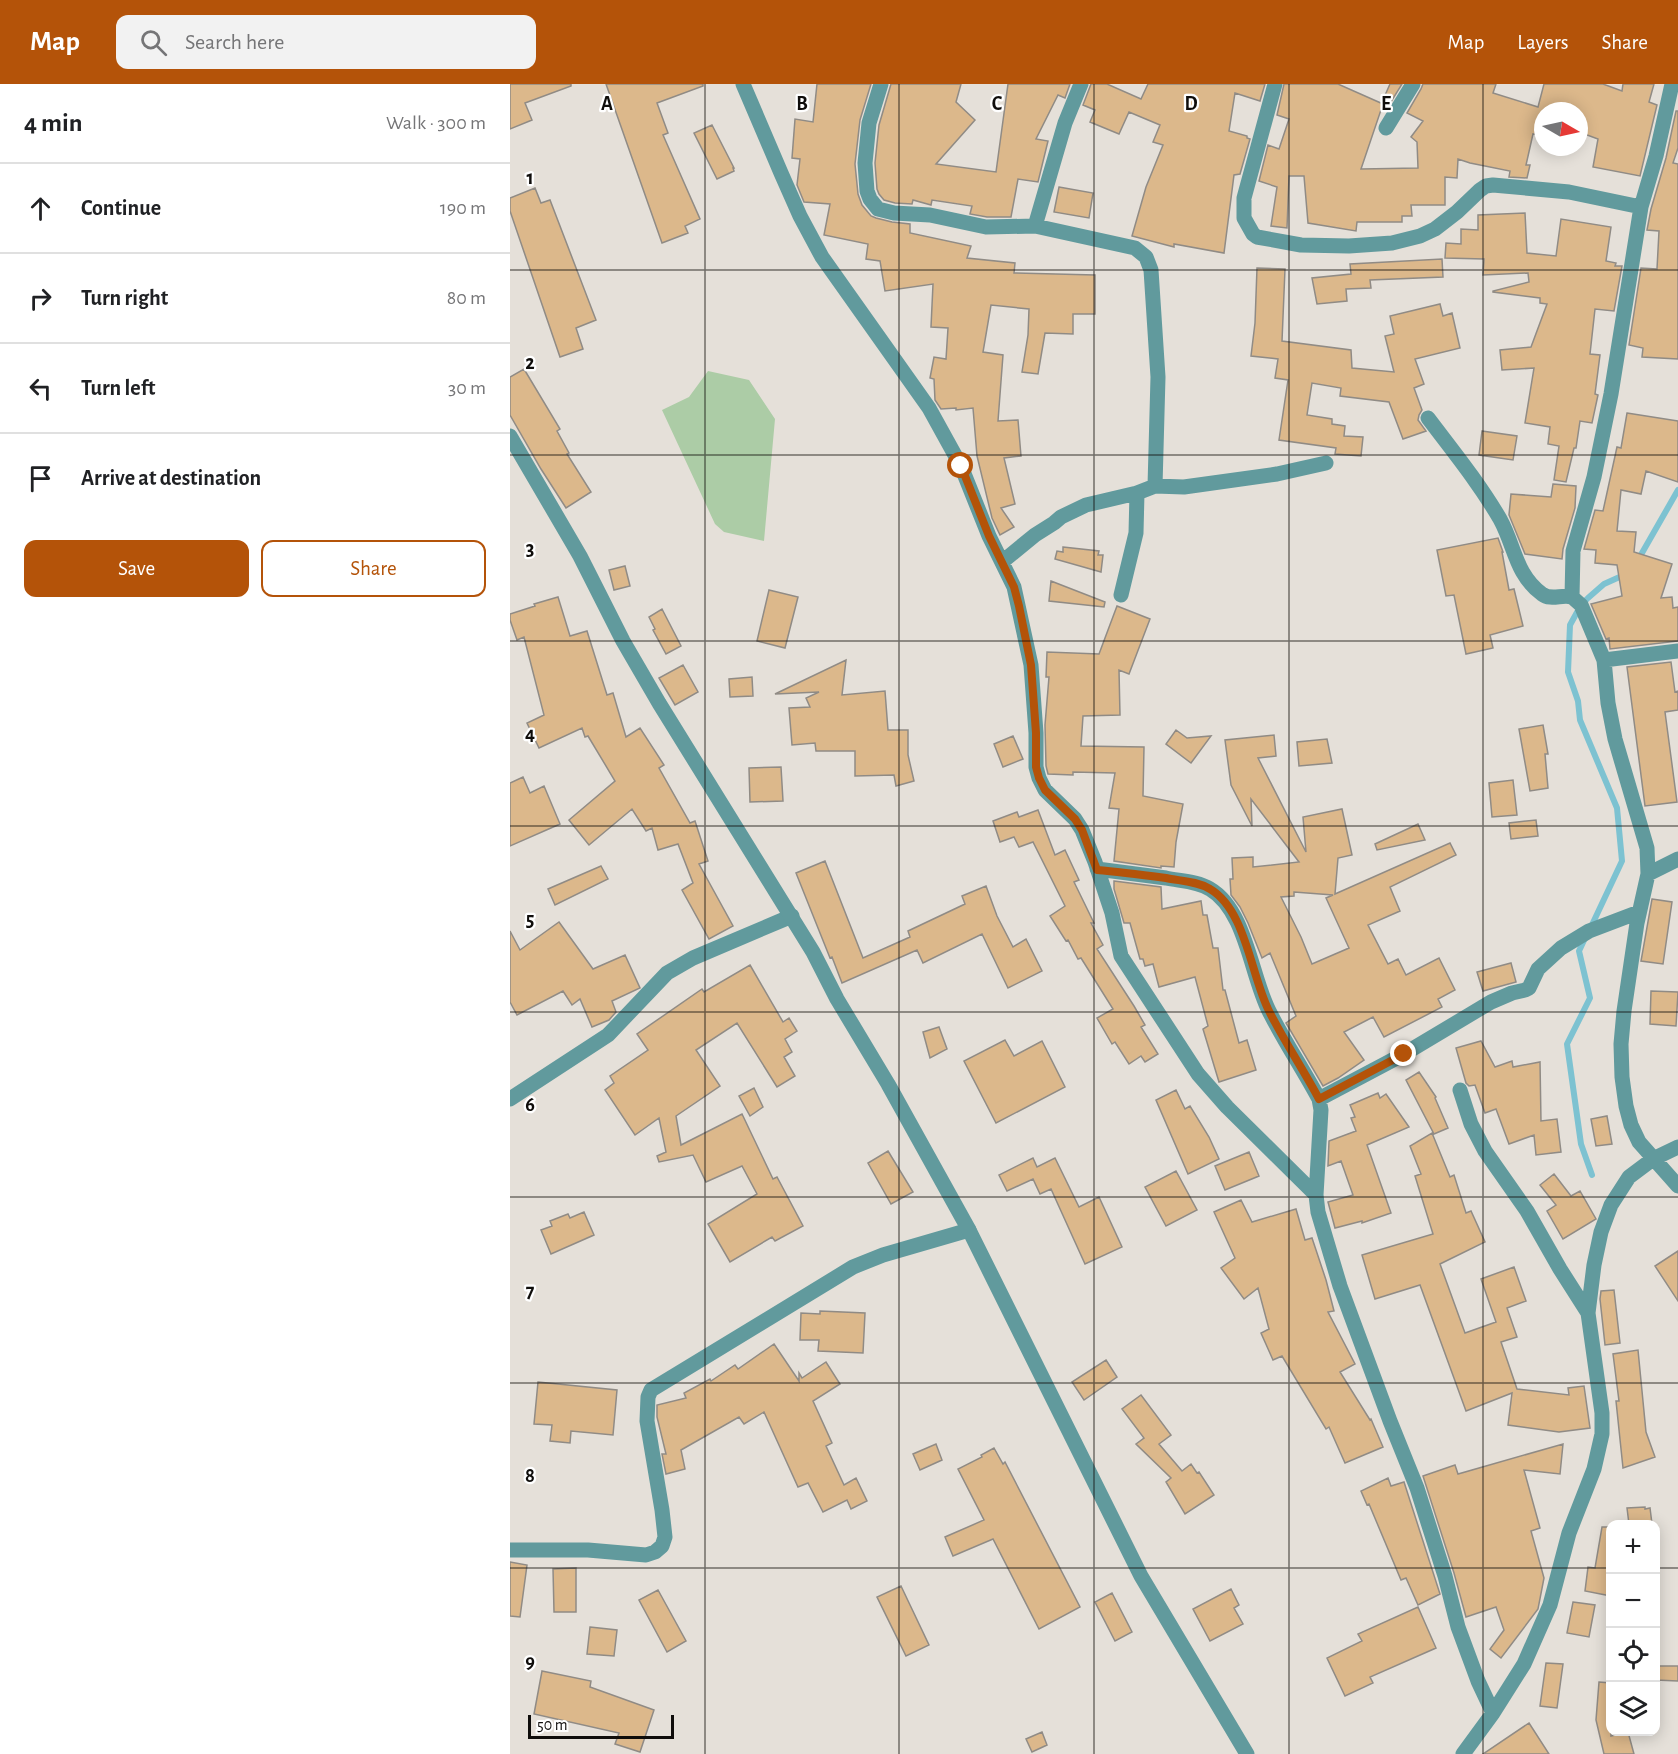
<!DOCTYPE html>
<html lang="en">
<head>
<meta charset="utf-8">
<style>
	body { margin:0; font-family:"Alegreya Sans",sans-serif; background:#f2f2f2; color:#202124 }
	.controls { position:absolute; right:18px; bottom:18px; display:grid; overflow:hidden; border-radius:12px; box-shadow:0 3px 15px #0003 }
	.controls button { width:54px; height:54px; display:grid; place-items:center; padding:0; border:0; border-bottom:2px solid #e0e0e0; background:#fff; color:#202124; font:30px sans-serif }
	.compass { position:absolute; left:1024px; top:18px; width:54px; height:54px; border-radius:50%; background:#fff; box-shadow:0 3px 15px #0003; rotate:99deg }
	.scale { position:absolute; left:18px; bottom:15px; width:146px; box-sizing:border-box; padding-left:6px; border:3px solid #0f0d0b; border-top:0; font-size:16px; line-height:21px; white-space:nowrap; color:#0f0d0b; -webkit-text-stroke:4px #fff; paint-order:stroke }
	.stop { position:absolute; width:18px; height:18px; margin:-14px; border:4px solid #b45309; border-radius:50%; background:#fff }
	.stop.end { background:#b45309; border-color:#fff; box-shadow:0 2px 6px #0008 }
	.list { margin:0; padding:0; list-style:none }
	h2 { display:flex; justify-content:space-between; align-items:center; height:78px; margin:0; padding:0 24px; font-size:26px }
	h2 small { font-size:20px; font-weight:400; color:#757577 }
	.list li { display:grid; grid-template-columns:39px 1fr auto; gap:18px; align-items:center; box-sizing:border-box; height:90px; padding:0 24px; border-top:2px solid #e0e0e0 }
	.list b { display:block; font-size:22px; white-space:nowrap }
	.list em { font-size:20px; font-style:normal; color:#757577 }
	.actions { display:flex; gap:12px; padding:18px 24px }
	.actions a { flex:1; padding:14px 0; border:2px solid #b45309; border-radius:12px; text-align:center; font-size:21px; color:#b45309 }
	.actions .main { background:#b45309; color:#fff }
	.icon { flex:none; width:33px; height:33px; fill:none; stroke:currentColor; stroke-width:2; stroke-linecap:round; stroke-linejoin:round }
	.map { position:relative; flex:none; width:1168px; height:1670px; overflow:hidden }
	header { display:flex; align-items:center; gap:36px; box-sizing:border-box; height:84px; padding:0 30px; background:#b45309; color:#fff }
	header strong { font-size:28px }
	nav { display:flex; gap:33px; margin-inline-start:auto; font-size:21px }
	.search { width:420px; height:54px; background:#f2f2f2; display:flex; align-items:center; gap:15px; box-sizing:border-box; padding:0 21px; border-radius:12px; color:#757577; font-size:22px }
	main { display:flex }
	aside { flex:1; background:#fff }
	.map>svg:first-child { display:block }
	.green { fill:#accca6 }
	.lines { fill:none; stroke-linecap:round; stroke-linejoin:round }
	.stream { stroke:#7dc2d1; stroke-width:6 }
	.building { fill:#dcb88b; stroke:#908b85; stroke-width:1.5; fill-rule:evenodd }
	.minor { stroke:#619a9d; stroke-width:15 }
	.tertiary { stroke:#619a9d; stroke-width:15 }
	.route { stroke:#b45309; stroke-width:8 }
	.grid { fill:none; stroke:#0f0d0b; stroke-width:1.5; stroke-opacity:0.55 }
	.grid-label { font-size:20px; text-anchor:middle; font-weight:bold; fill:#0f0d0b; stroke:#fff; stroke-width:4.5; stroke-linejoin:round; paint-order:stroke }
</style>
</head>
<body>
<header>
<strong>Map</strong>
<div class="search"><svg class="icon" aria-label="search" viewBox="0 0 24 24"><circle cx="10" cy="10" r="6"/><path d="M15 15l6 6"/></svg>Search here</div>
<nav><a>Map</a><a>Layers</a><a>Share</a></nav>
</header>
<main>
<aside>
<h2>4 min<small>Walk · 300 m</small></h2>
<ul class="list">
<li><svg class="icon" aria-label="ahead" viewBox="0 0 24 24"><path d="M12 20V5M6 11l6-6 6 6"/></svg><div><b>Continue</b></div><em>190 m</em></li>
<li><svg class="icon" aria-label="right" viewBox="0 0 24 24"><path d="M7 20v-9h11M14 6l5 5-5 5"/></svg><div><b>Turn right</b></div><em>80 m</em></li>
<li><svg class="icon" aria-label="left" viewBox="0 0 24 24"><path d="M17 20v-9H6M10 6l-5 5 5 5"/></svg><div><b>Turn left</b></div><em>30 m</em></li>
<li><svg class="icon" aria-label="arrive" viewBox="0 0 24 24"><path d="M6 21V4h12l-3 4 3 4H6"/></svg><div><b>Arrive at destination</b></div></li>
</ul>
<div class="actions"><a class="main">Save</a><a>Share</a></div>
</aside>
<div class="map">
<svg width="1168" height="1670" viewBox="0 0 1168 1670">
	<rect width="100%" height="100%" fill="#e5e0d9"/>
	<path class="green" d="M198,287L239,296L265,335L254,457L214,448L205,440L152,326L179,313Z"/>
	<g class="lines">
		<path class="stream" d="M1128,476L1168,406
			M1081,843L1112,777L1107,724L1070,636L1068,617L1058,588L1060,541L1071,521L1078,514L1094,500L1114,491
			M1076,852L1069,867L1080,914L1057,960L1071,1060L1082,1091"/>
	</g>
	<path class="building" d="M0,0H61V2L15,19L22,36L0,45Z
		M96,0H193V2L147,19L158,49L153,51L190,135L175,142L178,149L152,159Z
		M307,0H361L350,36L345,80L348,110L352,121L361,132L366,134L382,138L400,140V149L461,162L457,174L505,179L504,189L585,191V230H563V250L535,249L528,290L512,288L518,251L519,225L481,221L473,268L493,271L488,337L508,336L511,372L494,374L505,420L491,424L504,443L490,451L482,434L467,372L463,324L446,326V324L431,325L425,316L424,295L420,294L424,273L436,275L438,244L421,243L423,200L375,207L370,177L356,175L358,160L314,151L320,120L294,118L287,101L290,75L282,74L285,35L303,38Z
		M381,0H451L446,18L465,36L426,80L486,88L498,0H560L555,14L548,11L526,55L538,57L528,98L508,95L501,133H477L460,130L462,122L422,116L421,121L403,116L402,120L385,119L374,116L369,110L367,105L365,79L369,41Z
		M581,0H597L631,15L638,0H755L750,17L725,9L719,47L737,52V54L740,55L730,90L724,91L714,169L664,160V163L622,152L636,103L653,61L643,58L650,41L619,28L609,50L580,38L585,26L573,21Z
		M774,0H828L873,20L851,85L908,84L907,58L901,53L913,37L897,29L911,5L913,0H986L983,9L1028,23L1034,0H1093L1112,7L1113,0H1144L1139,18L1147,21L1130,92L1083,83L1088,55L1069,48V27H1033V52L1023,50L1016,81H1020L1017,94L999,93L1000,87L960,79L948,75L947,94L935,93V121H901L902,132H892V138H847L846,147L798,139L794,92H779L777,144L761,142L767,103L749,97L758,61L769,65L779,35L767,31Z
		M880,0H892L879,21L872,18Z
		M1166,27H1168V64L1163,79L1168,80V275L1132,273L1133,264L1119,261L1131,184L1147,185L1149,147L1137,146L1141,125L1156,74Z
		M202,41L224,84H223L224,87L207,95L184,49Z
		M549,103L583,109L579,134L544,128Z
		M25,104L31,119L40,116L86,236L66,244L73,265L50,273L0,127V114Z
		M1015,129L1017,169L1046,172L1051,135L1101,143L1096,177L1106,179L1105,182H1112L1104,227L1085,225L1080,270L1090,271L1085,310L1088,311L1082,339L1070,337L1066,364H1064L1056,398L1044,396L1049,362L1038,360L1040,343L1015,339L1024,284L992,286L990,266L1021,263L1037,220L1030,219V214L983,208V207L1019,198L1018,189L973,191L974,175L935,174L936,159L951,160V145L968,146V131Z
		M932,175L933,193L860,196L861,204L836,205L837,217L807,220L802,194L841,190L840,180Z
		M747,184L775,185L772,257L841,266L842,284L884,288L875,252L884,250L880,232L930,220L933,232L942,229L950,264L905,275L914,300L904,304L912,326L909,331L908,336L916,347L893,355L879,318L830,312L831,304L802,299L797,331L822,335V340L835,342L834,352L853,353L851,372L825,370L826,364L769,356L778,296L765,294L768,275L741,272L745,239Z
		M14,285L50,345L47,347L59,369L57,370L81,408L56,424L31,385L0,331V293Z
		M1117,329L1168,337V398L1136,387L1131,410L1111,406L1107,447L1126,448L1124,468L1162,480L1151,514L1162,513L1163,524L1168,523V557L1100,565L1099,554L1096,555L1081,520L1112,512L1107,481L1085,479L1086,466L1074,465L1085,426L1093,427L1107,363L1111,364Z
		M972,347L1007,352L1003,376L969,371Z
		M1043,400L1066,402L1065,424L1053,465L1052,475L1015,470L999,431L1001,410L1041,413Z
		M988,454L993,468H992L999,506L1004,505L1013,542L980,551L983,564L956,570L944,511L936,512L927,466Z
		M553,463L589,467L588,471H593L591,488L545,475L547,467L553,468Z
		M115,482L120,502L104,506L99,486Z
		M541,497L595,518L594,523L539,517Z
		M259,506L288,513L275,564L247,557Z
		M48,513L60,552L77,547L97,611L103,609L116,653L130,644L154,681L149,684L180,739L185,737L198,777L189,780L223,842L199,855L172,806L183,799L168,760L148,766L142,744L136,747L122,725L79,761L59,736L105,697L78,652L75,653L72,644L29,664L17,639L34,631L14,553L7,556L0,536V530L25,522L24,520Z
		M607,522L640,535L619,590L609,586L610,631L573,632L571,662L634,663L633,712L673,720L666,758L664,783L651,782V784L604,777L609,725L599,724L605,689L563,688V691L538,690L536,682L535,641L539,593H536L537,568L589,570Z
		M152,525L171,562L156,570L143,546L145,545L139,533Z
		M336,576L332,611L375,607L378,646H398V671L404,697L386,702L384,691L345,692V667H306L305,659L282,661L279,624L300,623L296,614L309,608L265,610Z
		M1161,578L1165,608L1168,607V626L1155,628L1167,718L1135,722L1117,583Z
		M173,581L188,608L165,621L149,594Z
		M242,593L243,612L220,613L219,595Z
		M1033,641L1038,670H1035L1038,704L1020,707L1009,645Z
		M666,646L677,654L701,652L681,679L656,660Z
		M764,651L766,672L748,674L796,768L793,733L832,725L842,771L828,774L825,810L940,759L946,771L880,803L890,827L858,841L878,880L888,875L896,891L929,874L945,906L928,915L932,923L874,953L863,933L834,948L854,976L828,994L813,1002L776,939L786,932L760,869L752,874L738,839L730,823L721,811L720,795H723L722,774L743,773V783L789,778L741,715L742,742L721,701L715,656ZM784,808L823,811L816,814L839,864L802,880L791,853L771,813L784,812Z
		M503,652L513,675L493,683L484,660Z
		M817,655L822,679L789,682L787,658Z
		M271,683L273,717L240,718L239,684Z
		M13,693L20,709L34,702L50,740L0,762V699Z
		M1003,696L1007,731L982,733L979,699Z
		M528,726L545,771L555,766L569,796L564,798L584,839H581L593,861L587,865L624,922L635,941L631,943L648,970L635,978L631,972L619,980L605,958L602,960L587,934L603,925L571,874L568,875L558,856L556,857L540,832L555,822L523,758L509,763L504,753L490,758L483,737L507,728L509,733Z
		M1026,736L1028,752L1001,755L999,739Z
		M908,740L915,756L867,766L865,760Z
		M315,777L353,874L400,853L398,847L455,820L452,812L476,802L487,832L503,863L516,855L532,887L498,904L472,850L413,879L407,866L332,899L322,873L320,874L286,789Z
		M91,782L98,795L45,821L38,805Z
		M604,797L651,803L652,825L691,817L693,831H697L703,864H708L713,906H715L729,959L737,956L746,986L709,998L693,945L698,942L685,893L649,903L643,880L635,882L633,875H630L620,839H614L604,805Z
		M1142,815L1162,818L1153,880L1131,877Z
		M49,838L83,885L115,871L130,904L102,917L106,928L99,936L82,943L70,915L62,921L53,907L7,931L0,918V847L10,866Z
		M1001,879L1006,898L973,907L967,888Z
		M240,881L273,938L279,934L287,947L275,955L282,968L274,973L285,992L267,1003L227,939L186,966L210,1002L166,1032L171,1061L232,1030L263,1095L267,1093L293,1142L265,1157L262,1153L220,1178L198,1140L247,1110L232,1082L196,1098L183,1071L149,1078L147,1072L156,1068L149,1034L125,1051L95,1006L104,999L100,992L138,966L127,950L192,905L194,908Z
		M1141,907L1168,908L1166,942L1140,940Z
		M429,943L437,965L420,974L413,948Z
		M495,956L504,972L532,957L555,1003L486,1039L454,977Z
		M971,957L985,983L1002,977L1003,983L1030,978L1031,1037L1047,1035L1051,1068L1026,1071L1024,1051L999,1060L986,1025L975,1029L965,1001L959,1002L956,999L946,964Z
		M909,988L926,1013L925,1014L938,1044L924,1050L896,996Z
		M244,1004L253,1023L240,1032L229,1012Z
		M666,1006L675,1025L680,1022L699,1053L709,1075L678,1090L646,1016Z
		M868,1009L870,1014L876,1010L899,1043L857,1061L881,1129L852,1139V1137L825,1144L818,1118L843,1111L831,1077L818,1082L819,1057L846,1047L841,1034L845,1033L840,1021Z
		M1097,1032L1102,1060L1086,1062L1081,1035Z
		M922,1049L940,1093L944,1091L956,1129L961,1127L975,1158L930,1180L955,1249L986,1238L971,1195L1004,1183L1016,1217L997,1224L1007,1253L991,1258L1007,1305L1059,1311L1058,1304L1074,1302L1080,1344L1049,1348L998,1341L1002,1309L956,1327L910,1201L865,1215L852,1171L923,1150L905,1092L911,1090L900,1062Z
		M378,1067L403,1108L381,1120L358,1079Z
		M739,1068L749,1092L715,1106L705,1082Z
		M523,1074L527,1083L545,1074L569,1123L589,1113L612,1163L575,1180L541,1105L530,1110L523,1095L497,1107L489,1091Z
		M666,1087L687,1126L656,1142L635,1103Z
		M1044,1090L1061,1112L1070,1107L1086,1135L1053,1155L1037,1127L1046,1121L1030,1101Z
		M731,1116L742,1138L786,1125L795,1156L802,1154L816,1196L824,1227L818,1228L845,1280L830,1288L860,1336L861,1335L873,1363L835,1379L819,1343L816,1345L772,1272L763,1276L751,1249L759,1245L748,1204L734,1215L711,1184L725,1174L704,1128Z
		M74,1128L84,1151L41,1170L31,1146L42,1142L40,1137L58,1130L60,1134Z
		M1168,1167V1217L1145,1182Z
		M1104,1206L1110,1259L1095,1261L1090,1215L1091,1207Z
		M310,1227L355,1229L353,1269L308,1267L309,1256H290L291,1229L310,1230Z
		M264,1260L289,1297V1289L292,1294L316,1278L330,1300L303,1317L322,1359L316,1362L334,1401L346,1394L357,1417L341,1425L337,1416L313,1428L298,1399L288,1403L254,1328L234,1340L229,1333L171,1366L175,1385L156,1390L152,1370H156L147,1333V1321L176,1314L174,1309L200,1295L201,1297L225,1281L228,1285Z
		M1128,1266L1136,1348L1145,1373L1113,1384L1106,1317H1109L1103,1270Z
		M596,1276L607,1293L574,1316L562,1298Z
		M28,1298L107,1306L103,1351L61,1347L60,1359L40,1357L42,1341L24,1340Z
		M631,1311L661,1351L649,1360L672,1387L681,1380L687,1389L689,1388L704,1411L675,1430L656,1398L661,1394L626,1360L634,1354L612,1325Z
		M426,1360L432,1376L410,1386L403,1370Z
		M1053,1360L1050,1390L1014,1386L1030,1444L1021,1447L1034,1494L1028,1525L991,1574L980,1565L994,1546L986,1523L956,1533L944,1489L913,1392L945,1381L948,1390Z
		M484,1364L493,1380L495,1378L570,1523L529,1545L483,1455L443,1472L435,1453L474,1436L448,1385L472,1373L471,1371Z
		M878,1394L881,1402L894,1398L930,1510L908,1521L896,1494L891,1496L859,1420L857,1421L851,1407Z
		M1135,1423V1425L1140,1424L1142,1440H1119L1117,1424Z
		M1092,1443H1101V1512L1075,1507L1078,1483L1085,1484Z
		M0,1478L17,1481L10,1533L0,1532Z
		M66,1484V1528H44L43,1485Z
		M391,1502L419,1561L396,1572L367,1513Z
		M721,1505L729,1521L724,1524L733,1540L700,1557L683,1525Z
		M148,1506L176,1557L157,1568L129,1516Z
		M602,1509L622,1548L605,1557L585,1518Z
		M1063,1518L1085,1521L1079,1553L1057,1549Z
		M908,1523L926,1564L860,1593L863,1599L835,1612L817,1574L852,1557L848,1550Z
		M80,1543L107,1546L104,1572L77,1570Z
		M1036,1579L1053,1580L1047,1624L1030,1622Z
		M1146,1582H1168V1597L1146,1596Z
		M32,1587L81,1597L80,1603L144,1626L130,1668L105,1660L109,1649L24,1630Z
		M1089,1598L1101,1599V1652L1118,1648L1124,1670H1094L1086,1636Z
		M1019,1639L1039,1670H973Z
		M532,1648L537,1661L522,1668L516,1655Z"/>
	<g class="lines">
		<path class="minor" d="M233,0L271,89L290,132L312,173L419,324L451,382L479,452L504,503L521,581L526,649V683L529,694L535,706L565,735L572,746L585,778L602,829L611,872L688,990L717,1023L806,1111
			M371,0L359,39L355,79L357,107L360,115L368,125L384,129L420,131L476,143L525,142L625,164L636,173L641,186L648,293L645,402
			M765,0L734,114V134L743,150L747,153L791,161L839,162L882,159L910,152L925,145L947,128L970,106L976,102L983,101L1059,108L1131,123
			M1162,0L1146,72L1131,123L1101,310L1084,393L1063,467L1062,513L1071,521L1094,576L1098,619L1105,655L1137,764L1138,790L1127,839L1114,927L1111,960L1112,993L1116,1022L1121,1041L1129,1058L1168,1102
			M876,44L903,0
			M525,142L555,39L571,0
			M918,334C943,367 969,399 990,435C1005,462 1005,490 1032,510C1041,517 1052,510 1062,513
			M492,478L525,451L544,439L551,433L576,421L627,409L645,402L674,403L767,390L816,379
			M611,511L626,449L627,409
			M1094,576L1168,567
			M587,785C610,788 633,791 656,794C670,797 687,797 700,805C736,826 741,892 759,927C774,957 793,985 809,1015L811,1026L806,1111L808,1128L830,1202L880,1337L907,1404L935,1492L948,1543L968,1597L983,1629
			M1138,790L1168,775
			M950,1006L961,1040L975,1067L1017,1127L1050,1185L1078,1229
			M0,1015L98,951L157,889L183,874L282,832
			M809,1015L894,970L981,918L1002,909L1015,906L1019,904L1028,885L1051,864L1079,847L1129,828
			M0,1466H78L136,1471L145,1468L152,1462L155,1453L152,1426L137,1337L138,1313L141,1306L343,1183L373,1171L459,1146
			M953,1670L983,1629L1014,1580L1040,1521L1059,1449L1084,1385L1092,1350V1329L1078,1229L1084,1181L1091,1148L1101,1121L1119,1093L1143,1075L1168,1063"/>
		<path class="tertiary" d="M0,352L70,472L113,557L149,619L303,868L327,915L378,1000L459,1146L631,1492L737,1670"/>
	</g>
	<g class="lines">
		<path class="route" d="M451,382L479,452L504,503L509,522L521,581L526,649V683L529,694L535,706L565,735L572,746L587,786C610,788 633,791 656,794C670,797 687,797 700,805C736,826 741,892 759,927C774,957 793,985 809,1015L894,970"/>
	</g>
	<path class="grid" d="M195,0V1670M389,0V1670M584,0V1670M779,0V1670M973,0V1670M0,186H1168M0,371H1168M0,557H1168M0,742H1168M0,928H1168M0,1113H1168M0,1299H1168M0,1484H1100M1146,1484H1168"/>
	<g class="grid-label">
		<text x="97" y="26">A</text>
		<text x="292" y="26">B</text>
		<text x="487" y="26">C</text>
		<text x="681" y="26">D</text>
		<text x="876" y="26">E</text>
		<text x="20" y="100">1</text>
		<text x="20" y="285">2</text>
		<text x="20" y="471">3</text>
		<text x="20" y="656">4</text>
		<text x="20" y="842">5</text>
		<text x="20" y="1027">6</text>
		<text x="20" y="1213">7</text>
		<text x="20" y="1398">8</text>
		<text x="20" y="1584">9</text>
	</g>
</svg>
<div class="controls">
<button>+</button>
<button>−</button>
<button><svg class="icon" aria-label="locate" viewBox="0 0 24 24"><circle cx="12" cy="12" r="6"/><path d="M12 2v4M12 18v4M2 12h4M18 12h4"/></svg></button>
<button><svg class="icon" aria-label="layers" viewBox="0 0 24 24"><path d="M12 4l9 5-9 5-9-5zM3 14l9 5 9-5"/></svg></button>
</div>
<svg class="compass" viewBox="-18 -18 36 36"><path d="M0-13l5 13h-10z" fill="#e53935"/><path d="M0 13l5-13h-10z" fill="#757577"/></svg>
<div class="scale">50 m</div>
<div class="stop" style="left:451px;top:382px"></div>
<div class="stop end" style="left:894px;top:970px"></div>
</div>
</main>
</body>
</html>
